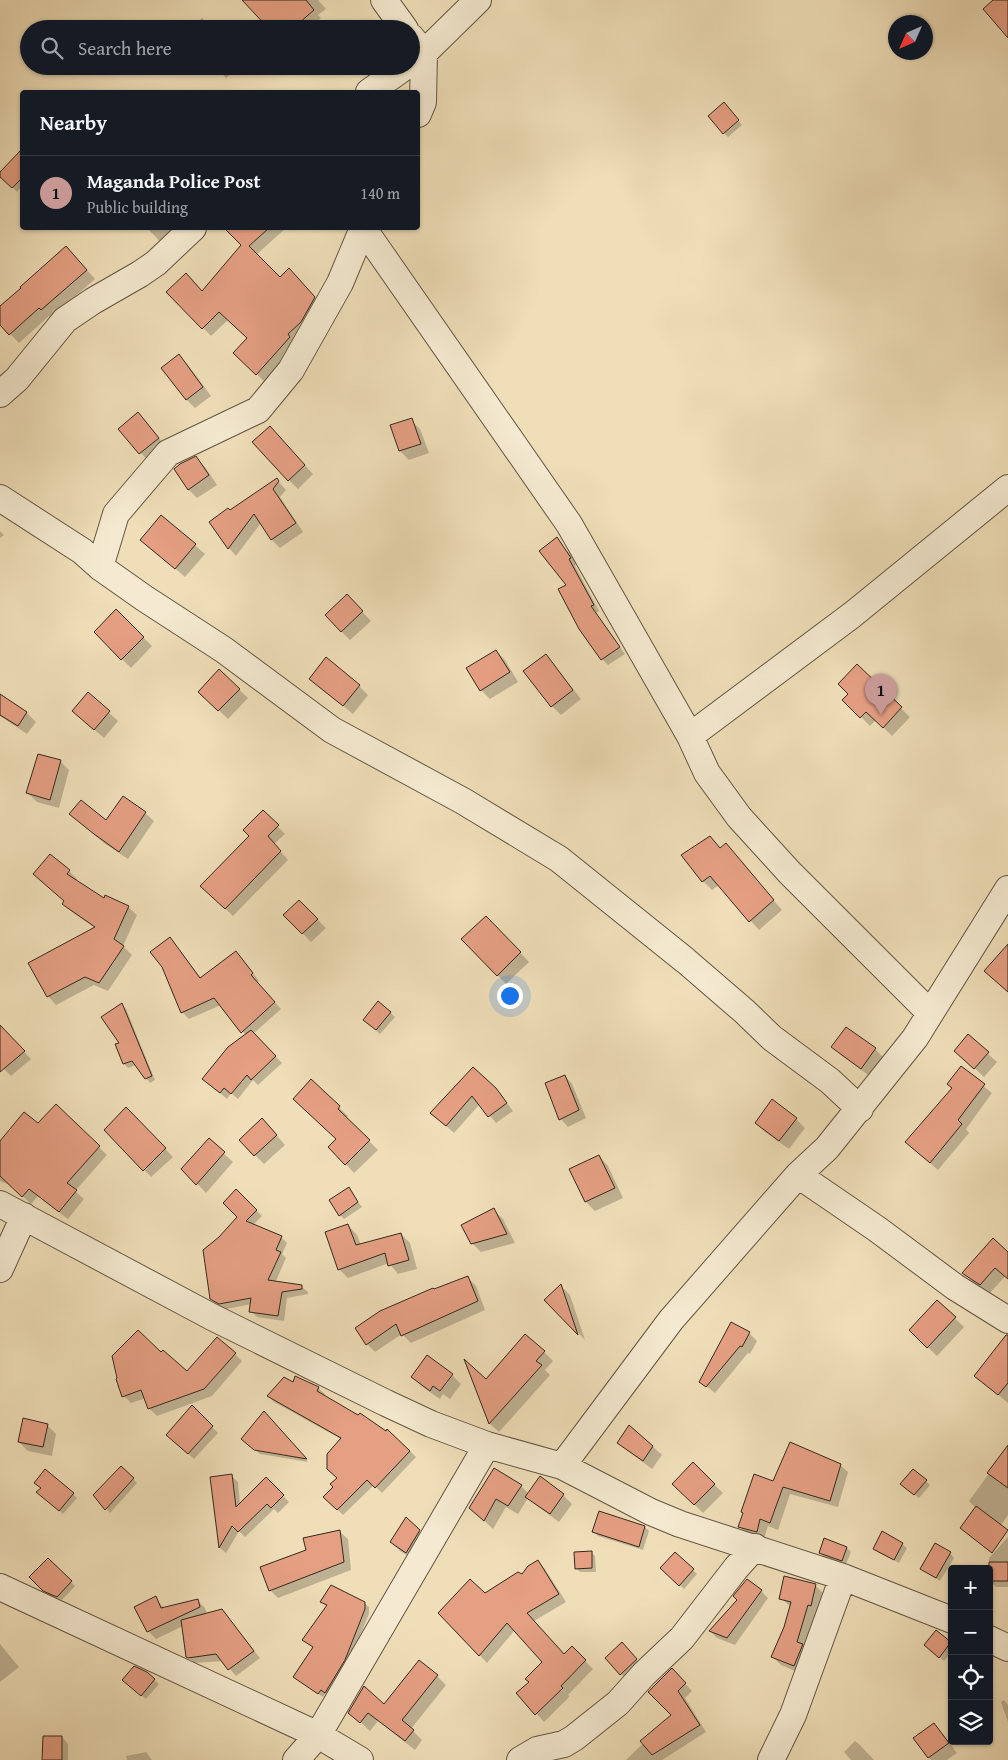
<!DOCTYPE html>
<html lang="en">
<head>
<meta charset="utf-8">
<style>
	body { margin:0; font-family:"Gentium Book Plus",serif; background:#20242c; color:#f1f3f6 }
	.controls { position:absolute; right:15px; bottom:15px; display:grid; overflow:hidden; border-radius:5px; box-shadow:0 1px 4px #0004 }
	.controls button { width:45px; height:45px; display:grid; place-items:center; padding:0; border:0; border-bottom:1px solid #363941; background:#171b24; color:#f1f3f6; font:25px sans-serif }
	.compass { position:absolute; left:888px; top:15px; width:45px; height:45px; border-radius:50%; background:#171b24; box-shadow:0 1px 4px #0004; rotate:225deg }
	.you { position:absolute; left:509px; top:995px; width:18px; height:18px; margin:-12px; border:4px solid #fff; border-radius:50%; background:#1a73e8; box-shadow:0 0 0 8px #1a73e833 }
	.badge { display:grid; place-items:center; width:32px; height:32px; border-radius:50%; background:#c59692; color:#111; font-size:16px; font-weight:700 }
	.pin { position:absolute; translate:-50% -41px; filter:drop-shadow(0 1px 2px #0008) }
	.pin::after { content:''; position:absolute; top:26px; width:18px; height:15px; background:inherit; clip-path:polygon(0 0,100% 0,50% 100%) }
	.list { margin:0; padding:0; list-style:none }
	h2 { display:flex; justify-content:space-between; align-items:center; height:65px; margin:0; padding:0 20px; font-size:21px }
	h2 small { font-size:16px; font-weight:400; color:#9ea1a6 }
	.list li { display:grid; grid-template-columns:32px 1fr auto; gap:15px; align-items:center; box-sizing:border-box; height:75px; padding:0 20px; border-top:1px solid #363941 }
	.list b { display:block; font-size:19px; white-space:nowrap }
	.list p { margin:0; font-size:16px; white-space:nowrap; color:#9ea1a6 }
	.list em { font-size:16px; font-style:normal; color:#9ea1a6 }
	.icon { flex:none; width:28px; height:28px; fill:none; stroke:currentColor; stroke-width:2; stroke-linecap:round; stroke-linejoin:round }
	.map { position:relative; flex:none; width:1008px; height:1760px; overflow:hidden }
	.search { position:absolute; background:#171b24; box-shadow:0 1px 4px #0004; left:20px; top:20px; width:400px; height:55px; display:flex; align-items:center; gap:12px; box-sizing:border-box; padding:0 18px; border-radius:28px; color:#9ea1a6; font-size:19px }
	.panel { position:absolute; background:#171b24; box-shadow:0 1px 4px #0004; left:20px; top:90px; width:400px; height:140px; border-radius:5px }
	.map>svg:first-child { display:block }
	.shadow { fill:#0003 }
	.building { fill:#e59f83; stroke:#35291e }
	.lines { fill:none; stroke-linecap:round; stroke-linejoin:round }
	.minor-casing { stroke:#645644; stroke-width:28 }
	.minor { stroke:#f5ead1; stroke-width:26 }
</style>
</head>
<body>
<div class="map">
<svg width="1008" height="1760" viewBox="0 0 1008 1760">
	<rect width="100%" height="100%" fill="#efdeb8"/>
	<filter id="stains"><feTurbulence type="fractalNoise" baseFrequency=".004" numOctaves="4"/><feColorMatrix values="0 0 0 0 .2 0 0 0 0 .09 0 0 0 0 .02 0 0 0 .5 -.17"/></filter>
	<radialGradient id="worn" r=".72"><stop offset=".6" stop-color="#630" stop-opacity="0"/><stop offset="1" stop-color="#630" stop-opacity=".3"/></radialGradient>
	<path class="shadow" d="M244,0H318L326,9L318,15L321,18L308,29H263L262,28L266,24Z
		M202,18L213,29H189Z
		M215,66H240L226,78Z
		M728,108L742,125L728,137L724,133Z
		M15,159L22,166V186L17,192L0,175Z
		M147,228H191L167,249Z
		M226,228H286L256,255L280,279L297,278L322,306L297,346L265,382L243,361L248,338L228,320L211,336L168,292H202L243,245Z
		M75,257L95,279L51,318L49,316L19,343L0,323V308Z
		M179,356L188,365L211,396L195,408L186,399Z
		M411,420L420,429L429,453L409,460L400,451L392,426Z
		M147,423L167,448L149,462L120,429Z
		M279,437L313,474L298,489L289,480Z
		M196,458L205,467L217,485L197,498L188,489Z
		M277,480L286,490L280,497L303,532L280,548L272,540L261,523L236,556L229,548L230,512Z
		M161,516L205,554L185,577L142,540Z
		M0,531L4,535L0,538Z
		M556,539L572,556L576,564L575,566L599,611L596,613L625,654L608,665L602,659L568,585Z
		M347,596L371,621L350,640L341,631Z
		M116,611L152,646L131,668L95,632Z
		M496,651L505,660L518,682L490,699L481,690Z
		M546,656L554,665L581,699L561,715L552,706Z
		M857,666L910,717L892,736L876,720L870,726L844,700L850,694Z
		M219,671L248,698L228,719L200,692Z
		M311,679L359,686L368,695L353,714Z
		M88,694L118,721L104,738L83,720Z
		M0,695L27,713L36,722L27,734L0,716Z
		M60,761L69,770L59,808L37,802L28,793Z
		M124,798L145,813L154,821L128,859L104,843L79,822H107Z
		M263,812L285,834L274,844L288,860L233,916L202,886L250,836Z
		M710,837L721,849L726,845L782,910L759,930L719,885L712,890L703,881Z
		M69,871L77,879L76,881L105,900L128,907L137,915L123,946L132,955L108,991L94,985L56,1005L48,996L95,928L72,912L63,904L65,901L35,874Z
		M299,901L326,928L311,942L285,915Z
		M486,917L529,962L506,984L463,939Z
		M170,939L201,978L242,959L259,981L257,982L281,1009L253,1034L282,1063L258,1085L253,1080L238,1099L231,1093L227,1099L204,1079L246,1035L221,1005L189,1019L182,1012Z
		M379,1003L395,1017L380,1034L369,1024Z
		M122,1005L126,1009L155,1080L150,1083L136,1065L128,1068L124,1064L121,1043Z
		M0,1027L31,1059L11,1076L4,1069L0,1062Z
		M968,1036L997,1062L984,1077L965,1059Z
		M833,1047L875,1049L884,1058L871,1077L842,1056Z
		M961,1068L992,1093L966,1129L969,1133L938,1170L915,1150L953,1088Z
		M473,1069L503,1098L513,1111L496,1123L480,1104L454,1133L439,1120Z
		M565,1076L572,1084L586,1118L568,1127L561,1119L546,1084Z
		M311,1081L348,1116L346,1118L378,1150L354,1173L330,1147L338,1139Z
		M56,1106L107,1155L75,1191L84,1199L68,1219L38,1196L31,1204L12,1186L0,1181V1143L38,1125Z
		M126,1108L173,1157L151,1177L106,1130Z
		M796,1119L805,1128L789,1149L765,1132L756,1123Z
		M271,1129L285,1145L264,1164L255,1155Z
		M209,1140L233,1162L206,1193L183,1169Z
		M599,1156L608,1166L623,1198L595,1211L586,1202L571,1170Z
		M348,1189L362,1207L344,1219L340,1215Z
		M236,1191L262,1216L253,1225L281,1237L287,1243L282,1254L286,1258L275,1283L302,1287L308,1292V1294L287,1298L284,1321L257,1317L251,1311L252,1304L226,1309L217,1305L211,1298L238,1217Z
		M494,1210L503,1219L515,1243L481,1252L472,1243Z
		M348,1225L357,1235L361,1245L401,1234L410,1243L417,1269L398,1274L389,1263L348,1278L339,1269Z
		M1008,1254V1273L990,1293L972,1281L964,1272Z
		M468,1278L476,1286L485,1310L411,1343L402,1334L375,1352L367,1344L434,1291Z
		M561,1286L570,1295L585,1340L546,1300Z
		M937,1301L964,1327L937,1356L910,1330Z
		M749,1333L757,1341L750,1354L748,1353L715,1393L701,1382Z
		M1008,1351V1403L976,1376Z
		M544,1352L553,1361L545,1370L550,1375L499,1432L490,1424L467,1363L486,1381Z
		M161,1354L187,1372L235,1354L242,1361L212,1396L157,1416L149,1408L146,1398L131,1403L124,1396Z
		M452,1375L461,1384L450,1399L443,1394L440,1399L421,1386L413,1377Z
		M293,1384L318,1388L325,1394L324,1396L410,1451L416,1457L382,1493L374,1485L343,1515L325,1497L334,1487L338,1478L341,1439L274,1402L268,1396Z
		M192,1407L218,1433L194,1459L174,1441Z
		M268,1417L308,1462L260,1454L247,1443Z
		M47,1425L56,1434L52,1456L28,1451L19,1442Z
		M619,1442L652,1446L662,1455L652,1469L628,1451Z
		M1001,1457L1008,1462V1515L985,1548L962,1528L976,1508L969,1501Z
		M693,1464L723,1493L703,1513L674,1484Z
		M840,1465L848,1472L838,1507L790,1494L778,1530L768,1526L764,1539L747,1534L740,1527L774,1483Z
		M121,1467L137,1483L110,1513L95,1495Z
		M231,1475L238,1482L240,1504L266,1479L289,1502L278,1513L274,1509L245,1537L239,1531L226,1553L220,1548L211,1478Z
		M540,1478L563,1495L572,1504L559,1522L536,1505L528,1498L518,1514L506,1507L493,1529L471,1508L521,1486L529,1494Z
		M926,1481L930,1485L919,1498L906,1488Z
		M73,1494L77,1498L63,1514L42,1496Z
		M600,1512L645,1527L649,1531L643,1550L598,1536L594,1532Z
		M406,1519L428,1540L416,1561L400,1551L391,1542Z
		M339,1531L348,1539L351,1570L278,1598L270,1590L308,1550Z
		M1008,1537V1587H996L989,1580V1558Z
		M902,1544L907,1548L899,1563L878,1552L874,1548Z
		M847,1548L851,1552L846,1564L824,1557L820,1553Z
		M591,1552L595,1556L596,1572H580L576,1568Z
		M950,1553L954,1558L940,1581L922,1569Z
		M675,1554L697,1574L684,1589L662,1568Z
		M48,1560L75,1586L62,1600L49,1595L31,1577Z
		M538,1561L545,1569L566,1602L534,1621L565,1655L572,1648L593,1669L568,1695L570,1696L544,1722L518,1693L531,1682L543,1662L515,1630L487,1663L440,1613L484,1595L522,1576Z
		M815,1585L823,1593L819,1614L816,1613L806,1649L802,1674L781,1665L773,1657L785,1628L791,1607L781,1598Z
		M761,1591L768,1598L735,1645L717,1638L710,1631L739,1600Z
		M155,1598L164,1608L197,1600L205,1608L207,1614L222,1611L260,1658L236,1676L223,1661L194,1663L187,1656L183,1626L156,1639L148,1631Z
		M321,1601L364,1603L369,1607V1614L348,1664L330,1696L326,1693L323,1697L295,1677L314,1648L304,1640L327,1607Z
		M936,1632L952,1644V1651L944,1661L929,1649Z
		M0,1644L19,1667L0,1682Z
		M622,1644L640,1664L625,1678L606,1658Z
		M672,1670L692,1691L685,1698L706,1732L662,1760H626L672,1715Z
		M146,1673L159,1684L146,1699L128,1684Z
		M437,1676L446,1685L411,1729L422,1740L415,1750L378,1721L370,1731L350,1712L384,1705Z
		M1004,1700L1008,1705V1722L1001,1702Z
		M934,1725L943,1734L957,1753L947,1760H931L915,1738Z
		M62,1737L68,1744V1760H44Z
		M855,1741L860,1745L874,1760H851L844,1752Z
		M146,1752L152,1760H127L126,1756Z"/>
	<path class="building" d="M242,0H306L314,10L292,29H269Z
		M993,0H1008V38L983,9Z
		M724,102L739,120L723,134L708,116Z
		M22,149V178L12,188L0,177V172Z
		M224,228H269L249,246L280,277L289,268L315,297L301,322L288,334L290,337L256,375L233,353L247,338L219,312L202,329L166,292L186,273L202,291L241,245Z
		M66,246L87,270L41,310L39,308L9,335L0,325V306L21,288L20,287Z
		M179,354L203,387L186,400L161,368Z
		M138,412L159,438L139,454L118,429Z
		M412,418L421,444L399,451L390,425Z
		M270,426L305,465L288,481L252,442Z
		M196,456L209,475L188,490L174,469L180,464Z
		M277,478L279,481L273,489L296,523L271,540L254,514L228,549L209,522L228,508L230,510Z
		M161,515L196,544L175,569L140,540Z
		M557,537L571,558L569,559L594,605L591,606L620,647L601,660L579,629L558,589L566,585L539,551Z
		M347,594L363,611L341,632L325,615Z
		M116,609L144,637L121,660L94,632Z
		M496,650L510,672L480,691L466,668Z
		M546,654L573,690L551,707L523,671Z
		M326,657L360,685L343,706L309,679Z
		M857,664L902,707L883,728L866,712L860,718L842,700L848,694L838,684Z
		M219,669L240,689L218,711L198,692Z
		M88,692L110,711L94,730L72,711Z
		M0,694L27,712L18,726L0,715Z
		M38,754L61,760L50,800L26,793Z
		M123,796L146,812L119,852L94,834L69,814L81,800L106,820Z
		M263,810L279,825L268,836L281,851L225,909L200,886L249,836L243,830Z
		M710,836L720,848L726,843L774,900L749,922L710,876L702,882L681,855Z
		M50,854L70,870L67,874L104,898L105,895L129,906L114,939L124,946L99,983L85,977L47,997L28,963L95,927L62,904L64,901L33,874Z
		M299,900L318,919L302,934L283,915Z
		M486,916L521,952L497,976L461,939Z
		M170,937L200,978L236,951L253,973L251,975L275,1002L241,1033L214,998L181,1013L162,967L150,952Z
		M1008,944V992L984,971Z
		M378,1001L391,1012L376,1030L363,1020Z
		M122,1003L152,1076L145,1079L132,1061L123,1064L115,1044L119,1043L101,1017Z
		M0,1025L25,1051L0,1072Z
		M846,1027L876,1048L861,1069L831,1047Z
		M251,1030L276,1056L251,1080L247,1075L231,1094L224,1088L220,1093L202,1079L228,1047Z
		M968,1034L989,1052L974,1069L954,1051Z
		M961,1066L985,1084L958,1120L962,1124L930,1163L905,1142L952,1088L947,1084Z
		M473,1067L496,1088L507,1103L488,1117L472,1096L446,1126L430,1113Z
		M565,1075L579,1110L559,1120L545,1083Z
		M311,1079L340,1106L338,1109L370,1140L345,1165L328,1147L336,1139L293,1099Z
		M772,1099L797,1118L779,1141L755,1123Z
		M56,1104L100,1146L67,1183L77,1190L59,1212L29,1189L22,1197L0,1176V1141L24,1112L38,1123Z
		M126,1107L166,1148L143,1171L104,1130Z
		M262,1118L277,1135L254,1156L239,1140Z
		M209,1138L225,1152L196,1185L181,1169Z
		M599,1155L615,1188L585,1202L569,1169Z
		M349,1187L358,1202L339,1216L329,1200Z
		M236,1189L257,1210L246,1221L282,1236L276,1250L281,1252L268,1280L302,1285V1289L282,1292L278,1316L249,1312L251,1298L219,1304L210,1299L203,1250L219,1237L237,1217L223,1203Z
		M494,1208L507,1234L471,1244L461,1225Z
		M348,1224L356,1245L401,1233L409,1260L388,1266L385,1253L338,1270L325,1232Z
		M993,1238L1008,1252V1279L995,1268L980,1285L962,1273Z
		M468,1276L478,1301L401,1336L396,1324L366,1345L355,1328L380,1311L433,1288L434,1289Z
		M561,1284L578,1335L544,1300Z
		M937,1300L956,1317L927,1348L909,1330Z
		M731,1322L750,1332L742,1347L740,1346L706,1387L699,1382Z
		M138,1330L161,1352L163,1350L187,1371L217,1337L236,1353L204,1389L148,1409L141,1390L122,1397L116,1379L117,1378L112,1356Z
		M525,1334L545,1351L536,1361L542,1365L489,1424L464,1359L486,1379Z
		M1006,1335H1008V1383L998,1395L974,1376Z
		M427,1355L453,1374L440,1391L433,1386L430,1391L411,1377Z
		M295,1376L319,1387L317,1391L358,1415L360,1413L386,1431L387,1429L410,1451L375,1488L367,1480L337,1510L323,1497L333,1487L330,1484L337,1478L327,1469V1454L341,1438L267,1396L284,1377L293,1382Z
		M192,1405L213,1426L188,1454L166,1435Z
		M264,1411L307,1459L254,1450L241,1439Z
		M23,1418L48,1424L43,1447L18,1442Z
		M629,1425L653,1446L643,1461L617,1443Z
		M790,1442L841,1464L830,1501L783,1487L770,1523L760,1519L757,1532L738,1527L743,1513L741,1512L754,1474L773,1481Z
		M1008,1445V1488L987,1473Z
		M693,1462L715,1484L694,1505L672,1484Z
		M121,1466L134,1478L105,1510L93,1495Z
		M494,1468L522,1485L508,1506L496,1499L484,1521L469,1508Z
		M45,1469L74,1493L59,1511L36,1492L41,1488L34,1483Z
		M913,1469L927,1480L914,1495L900,1484Z
		M232,1474L236,1507L266,1477L284,1495L271,1508L267,1504L238,1532L232,1526L219,1548L210,1477Z
		M540,1476L564,1494L550,1514L525,1497Z
		M976,1506L1008,1530L992,1553L960,1528Z
		M599,1511L645,1526L639,1547L592,1532Z
		M406,1517L420,1530L406,1553L390,1542Z
		M340,1530L344,1562L269,1591L260,1567L306,1550L303,1538Z
		M882,1531L903,1543L894,1560L873,1549Z
		M824,1538L847,1547L842,1561L819,1553Z
		M935,1543L951,1552L936,1578L920,1569Z
		M592,1551V1568L575,1569L574,1552Z
		M675,1552L694,1569L679,1586L660,1568Z
		M48,1558L72,1581L57,1597L43,1591L29,1577Z
		M538,1560L559,1594L527,1613L564,1654L572,1646L586,1660L561,1686L563,1688L535,1715L516,1693L529,1682L525,1679L542,1662L507,1623L479,1656L438,1613L470,1579L485,1593L518,1572L522,1574L528,1566Z
		M989,1562H1008V1581H989Z
		M784,1576L816,1584L811,1606L808,1605L797,1642L803,1644L794,1666L771,1657L784,1627L791,1602L779,1599Z
		M747,1579L762,1590L727,1638L709,1631L737,1600L733,1596Z
		M331,1585L365,1602V1609L345,1660L325,1693L321,1690L318,1694L293,1677L313,1647L302,1640L327,1605L320,1602Z
		M156,1596L161,1608L198,1599L200,1607L147,1632L134,1607Z
		M222,1609L254,1651L228,1670L216,1654L188,1658L186,1657L181,1620Z
		M936,1630L951,1642L939,1658L924,1645Z
		M622,1642L637,1659L620,1675L605,1658Z
		M419,1660L438,1675L402,1720L414,1730L405,1741L368,1713L360,1723L348,1713L364,1686L384,1704Z
		M134,1666L147,1672L155,1679L141,1696L122,1680Z
		M672,1668L686,1683L678,1691L700,1725L652,1755L640,1741L671,1715L648,1692Z
		M934,1723L949,1743L928,1758L913,1738Z
		M43,1736H62V1760H42Z"/>
	<g class="lines">
		<defs>
			<path id="minor" d="M384,0L405,29
				M411,37L424,53L478,0
				M369,92L406,66
				M418,114L423,102L424,53
				M363,228L569,524L690,736L707,773L739,817L790,873L930,1013
				M0,394L17,379L65,320L93,301L140,274L156,263L193,228
				M0,498L82,551L100,567L144,598L224,650L332,730L463,801L559,859L686,961L744,1011L772,1038L830,1081L860,1109
				M100,567L116,514L168,453L258,410L291,370L340,283L363,228
				M690,736L852,615L1008,488
				M798,1175L877,1229L955,1287L1008,1320
				M0,1204L212,1317L386,1403L431,1424L487,1445L562,1466L651,1512L680,1524L843,1577L952,1620
				M0,1269L24,1216
				M562,1466L671,1320L798,1175L827,1148L915,1038L1008,889
				M0,1587L318,1735L360,1760
				M989,1639L1008,1648
				M296,1760L318,1735L487,1445
				M520,1760L537,1750L564,1744L574,1738L618,1703L644,1674L682,1638L736,1568L755,1547
				M771,1760L793,1715L843,1577"/>
		</defs>
		<use href="#minor" class="minor-casing"/>
		<use href="#minor" class="minor"/>
	</g>
	<rect width="100%" height="100%" filter="url(#stains)"/>
	<rect width="100%" height="100%" fill="url(#worn)"/>
</svg>
<div class="controls">
<button>+</button>
<button>−</button>
<button><svg class="icon" aria-label="locate" viewBox="0 0 24 24"><circle cx="12" cy="12" r="6"/><path d="M12 2v4M12 18v4M2 12h4M18 12h4"/></svg></button>
<button><svg class="icon" aria-label="layers" viewBox="0 0 24 24"><path d="M12 4l9 5-9 5-9-5zM3 14l9 5 9-5"/></svg></button>
</div>
<svg class="compass" viewBox="-18 -18 36 36"><path d="M0-13l5 13h-10z" fill="#e53935"/><path d="M0 13l5-13h-10z" fill="#9ea1a6"/></svg>
<div class="you"></div>
<div class="pin badge" style="left:881px;top:715px">1</div>
<div class="search"><svg class="icon" aria-label="search" viewBox="0 0 24 24"><circle cx="10" cy="10" r="6"/><path d="M15 15l6 6"/></svg>Search here</div>
<section class="panel">
<h2>Nearby<small></small></h2>
<ul class="list">
<li><span class="badge">1</span><div><b>Maganda Police Post</b><p>Public building</p></div><em>140 m</em></li>
</ul>
</section>
</div>
</body>
</html>
